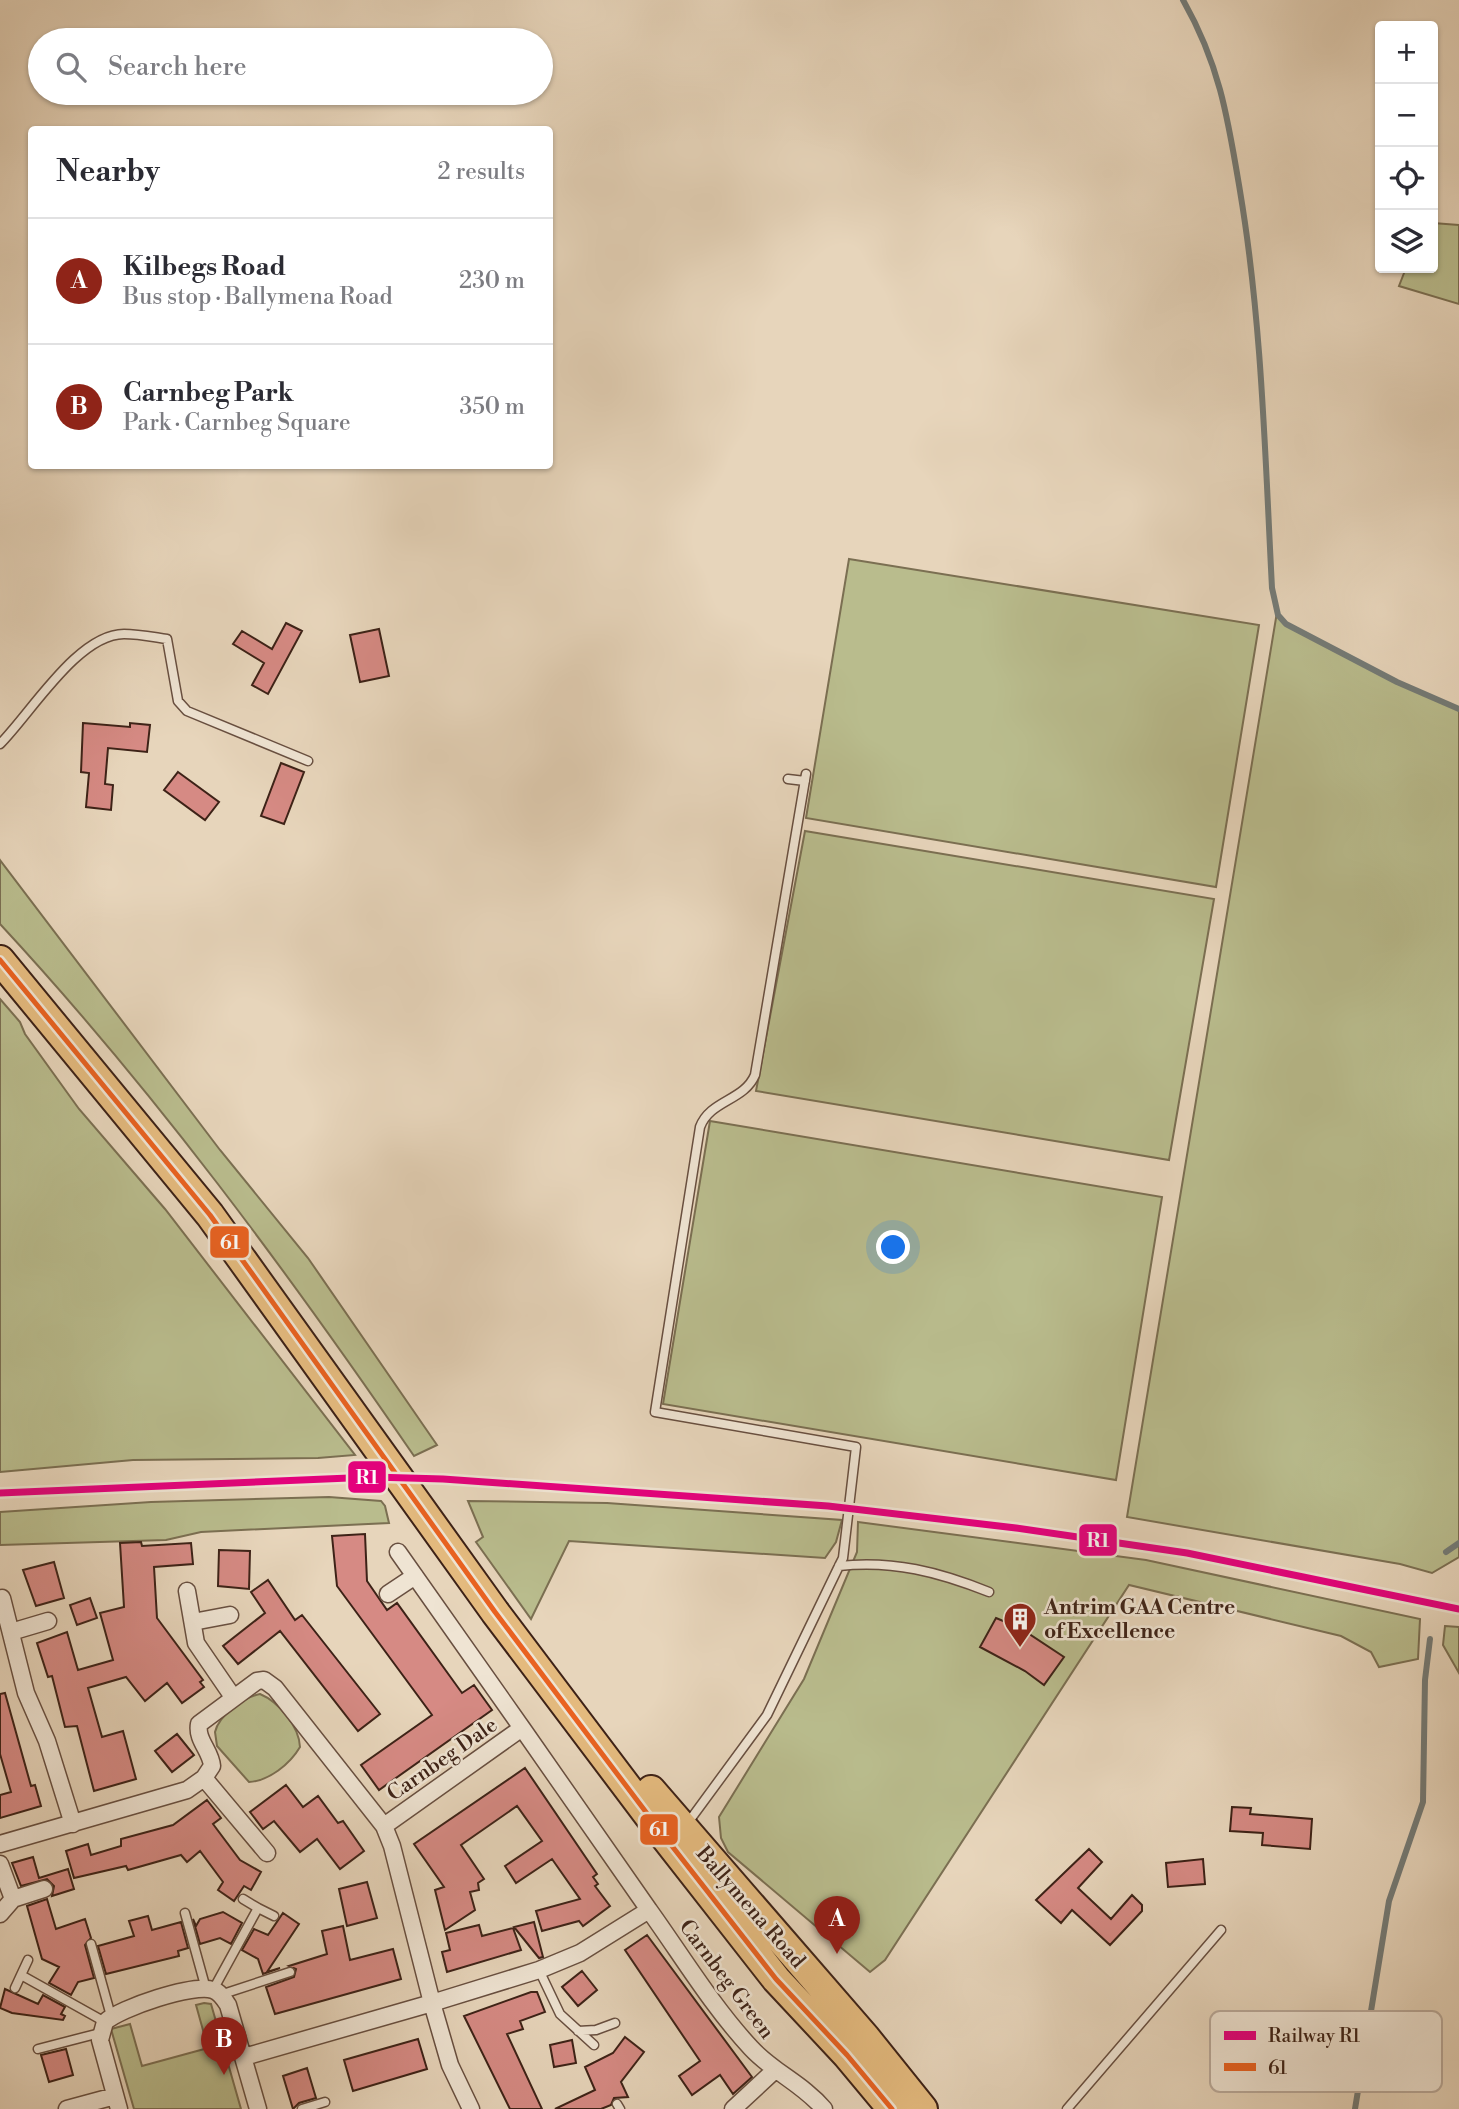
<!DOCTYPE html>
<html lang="en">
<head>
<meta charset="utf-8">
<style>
	body { margin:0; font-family:"Libre Bodoni",serif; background:#f7f7f7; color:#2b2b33 }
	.controls { position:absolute; right:21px; top:21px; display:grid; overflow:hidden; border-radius:7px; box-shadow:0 2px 5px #0004 }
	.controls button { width:63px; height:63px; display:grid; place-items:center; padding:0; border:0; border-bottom:2px solid #e1e1e2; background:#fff; color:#2b2b33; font:35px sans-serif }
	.you { position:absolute; left:894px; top:1248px; width:24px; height:24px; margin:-18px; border:5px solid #fff; border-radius:50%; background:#1a73e8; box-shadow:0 0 0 10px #1a73e833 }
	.badge { display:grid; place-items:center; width:46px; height:46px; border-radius:50%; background:#8f2418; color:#fff; font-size:23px; font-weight:700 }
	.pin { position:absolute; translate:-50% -58px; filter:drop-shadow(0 2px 4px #0008) }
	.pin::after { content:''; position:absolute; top:37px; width:24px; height:21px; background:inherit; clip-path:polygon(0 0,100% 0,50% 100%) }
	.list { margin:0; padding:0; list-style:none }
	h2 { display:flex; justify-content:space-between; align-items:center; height:91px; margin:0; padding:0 28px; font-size:30px }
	h2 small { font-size:23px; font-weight:400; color:#7c7c81 }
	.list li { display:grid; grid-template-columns:46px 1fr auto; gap:21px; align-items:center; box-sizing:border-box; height:126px; padding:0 28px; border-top:2px solid #e1e1e2 }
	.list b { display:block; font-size:26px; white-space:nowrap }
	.list p { margin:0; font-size:23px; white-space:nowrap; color:#7c7c81 }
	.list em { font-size:23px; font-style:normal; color:#7c7c81 }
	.icon { flex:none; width:38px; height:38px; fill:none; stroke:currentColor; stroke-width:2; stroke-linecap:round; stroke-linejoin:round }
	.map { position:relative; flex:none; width:1459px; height:2109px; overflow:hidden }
	.search { position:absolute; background:#fff; box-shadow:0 2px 5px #0004; left:28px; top:28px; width:525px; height:77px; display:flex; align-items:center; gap:18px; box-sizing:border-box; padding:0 24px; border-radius:38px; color:#7c7c81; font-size:26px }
	.panel { position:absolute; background:#fff; box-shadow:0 2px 5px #0004; left:28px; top:126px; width:525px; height:343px; border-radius:7px }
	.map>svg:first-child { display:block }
	.green { fill:#b9bc8d; stroke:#7b6f52; stroke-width:2 }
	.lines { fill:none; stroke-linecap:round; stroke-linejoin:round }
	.stream { stroke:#747b77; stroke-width:6 }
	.building { fill:#d68a84; stroke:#3d2217; stroke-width:2 }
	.service-casing { stroke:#684f40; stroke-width:11 }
	.minor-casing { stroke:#684f40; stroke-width:19 }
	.trunk-casing { stroke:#3d2217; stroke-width:32 }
	.service { stroke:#efe4d3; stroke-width:8 }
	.minor { stroke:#efe4d3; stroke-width:16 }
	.trunk { stroke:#e4ba7e; stroke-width:28 }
	.bus-1-casing { stroke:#efe4d3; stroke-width:10 }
	.bus-1 { stroke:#e96221; stroke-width:5 }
	.rail-1-casing { stroke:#efe4d3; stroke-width:12 }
	.rail-1 { stroke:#e5007d; stroke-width:7 }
	.labels { text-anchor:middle; stroke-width:5; stroke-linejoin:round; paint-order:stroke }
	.poi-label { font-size:21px; font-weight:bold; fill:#3d2217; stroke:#efe4d3; text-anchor:start }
	.street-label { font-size:21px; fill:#3d2217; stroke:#efe4d3 }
	.key { fill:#efe4d3; stroke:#baaa9b; stroke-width:2 }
	.key-label { font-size:19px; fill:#3d2217 }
	.line-badge { stroke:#efe4d3; stroke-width:2.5 }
	.badge-label { font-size:19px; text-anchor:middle; font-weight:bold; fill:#fff }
</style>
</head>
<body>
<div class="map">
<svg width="1459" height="2109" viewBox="0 0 1459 2109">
	<rect width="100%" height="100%" fill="#e7d5bb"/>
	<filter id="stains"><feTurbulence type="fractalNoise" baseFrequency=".00286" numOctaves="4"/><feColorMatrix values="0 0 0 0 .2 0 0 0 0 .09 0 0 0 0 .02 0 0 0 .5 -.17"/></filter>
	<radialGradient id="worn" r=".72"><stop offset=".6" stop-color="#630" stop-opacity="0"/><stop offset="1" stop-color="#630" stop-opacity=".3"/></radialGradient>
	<path class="green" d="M1433,223L1459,225V304L1399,286L1406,268H1433Z
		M849,559L1259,625L1216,887L806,818Z
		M1277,612L1286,624L1397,682L1459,709V1557L1432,1573L1400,1564L1127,1517Z
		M805,831L1214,899L1169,1160L756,1091Z
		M0,860L220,1150L308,1258L437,1445L414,1456C287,1271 153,1089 0,924Z
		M0,999L20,1022L25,1034L79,1109L165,1209L355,1455L318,1458L133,1460L0,1472Z
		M710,1121L1162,1197L1116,1480L663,1404Z
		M329,1497L381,1501L385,1506L389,1523L201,1532L166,1540L0,1545V1512L151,1502Z
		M468,1501L607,1503L842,1520L836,1542L825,1558L569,1541L531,1619L476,1542L483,1537Z
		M858,1522L1146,1560L1420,1619L1418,1659L1379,1667L1371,1652L1341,1636L1129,1585L885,1960L870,1972L728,1852L721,1838L719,1817L804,1679L857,1552Z
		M1445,1626L1459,1627V1673L1443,1645Z
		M260,1694C279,1702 299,1726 300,1747C290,1764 269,1781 249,1782L217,1746L215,1732C219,1715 244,1697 260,1694Z
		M204,2003L211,2004L241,2109H134L111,2029L130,2024L142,2066L208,2048L196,2005Z"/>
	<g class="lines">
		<path class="stream" d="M1183,0C1220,65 1228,119 1240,191C1262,322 1265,455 1272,588L1278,615L1286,624L1397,682L1459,709
			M1446,1552L1459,1543
			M1355,2109L1389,1901L1423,1802L1425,1680L1430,1639"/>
	</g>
	<path class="building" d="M286,623L302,631L268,694L252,685L264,663L233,644L242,631L272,649Z
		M379,629L389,676L360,682L350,635Z
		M83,723L130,727V723L150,725L147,752L108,748L105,784L113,785L111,810L86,807L89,773L81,772Z
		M281,763L304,772L284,824L261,816Z
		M178,772L219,802L205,820L164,790Z
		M365,1534L367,1581L387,1610L397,1603L462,1693L474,1685L492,1710L379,1790L361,1765L432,1715L337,1586L332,1536Z
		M141,1542L142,1546L191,1543L193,1564L154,1567L157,1618L203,1680L200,1682L204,1687L182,1703L167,1683L145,1701L126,1677L88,1688L102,1737L123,1731L136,1779L94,1791L77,1726L65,1727L52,1676L48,1677L37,1643L67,1632L78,1670L113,1660L100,1613L124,1607L120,1543Z
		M219,1550L250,1551L249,1589L218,1586Z
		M54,1562L64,1598L36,1606L23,1570Z
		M268,1580L295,1620L302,1615L380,1714L358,1731L280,1631L238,1664L223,1646L265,1613L251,1592Z
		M90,1598L97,1618L77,1625L70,1605Z
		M996,1618L1020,1628L1064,1657L1044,1685L1025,1671L980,1647Z
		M5,1693L31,1786L35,1785L41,1806L0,1818V1795L11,1792L0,1754V1694Z
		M177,1734L194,1755L172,1772L155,1751Z
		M525,1768L597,1874L593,1877L598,1884L595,1886L610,1906L583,1926L579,1921L542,1931L536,1911L580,1899L552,1859L516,1883L505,1866L542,1841L517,1806L461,1845L484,1879L478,1883L479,1890L470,1892L475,1910L445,1930L435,1890L444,1887L414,1844Z
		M286,1785L303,1807L318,1796L338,1823L343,1821L364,1851L340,1869L317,1839L300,1852L274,1821L263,1829L250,1812Z
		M207,1800L221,1818L213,1824L240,1860L261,1872L251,1890L244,1886L234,1901L218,1890L223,1882L200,1851L187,1862L181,1855L128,1870L126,1866L74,1878L66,1851L88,1844L91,1855L121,1846V1839L173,1825Z
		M1232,1807L1251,1808L1250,1814L1312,1819L1310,1849L1262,1845L1263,1833L1230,1831Z
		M1089,1849L1102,1862L1078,1888L1111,1919L1132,1895L1142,1905V1911L1110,1945L1072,1910L1061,1923L1036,1900Z
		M33,1857L39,1878L68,1869L74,1889L52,1896L54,1886L47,1879L21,1886L12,1863Z
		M1203,1859L1205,1884L1168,1887L1166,1863Z
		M367,1882L377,1918L347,1926L339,1889Z
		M47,1899L56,1929L85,1919L91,1938L85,1945L94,1978L78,1982L71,1995L49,1983L59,1967L42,1959L27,1906Z
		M223,1912L242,1923L231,1944L220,1938L200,1944L193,1919L196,1926L200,1919Z
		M283,1913L299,1924L267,1972L280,1968L263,1974L258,1959L242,1950L254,1929L268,1935Z
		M148,1916L152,1930L181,1922L188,1948L178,1951L179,1956L106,1974L98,1946L134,1936L129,1921Z
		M534,1922L543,1957L539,1958L514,1927Z
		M479,1925L482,1936L513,1928L521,1950L447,1972L442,1952L450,1950L446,1933Z
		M343,1926L350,1960L393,1949L401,1979L275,2014L266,1987L294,1977L296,1969L289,1966L327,1954L322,1931Z
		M647,1935L752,2077L733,2094L720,2075L692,2095L679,2076L700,2061L625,1950Z
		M582,1971L597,1990L578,2006L562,1987Z
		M5,1989L38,2004L43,1995L65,2007L61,2014L65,2016L63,2020L12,2013L0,2008Z
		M531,1992H537L545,2012L520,2021L523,2029L507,2034L542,2109H510L464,2016Z
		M625,2037L644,2052L621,2082L628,2097L614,2098L611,2105L601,2109H555L595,2090L585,2067L613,2053Z
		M418,2039L427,2069L353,2091L344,2060Z
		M572,2040L576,2063L554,2067L550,2045Z
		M66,2049L73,2075L49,2082L41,2055Z
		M307,2068L316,2098L299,2103L293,2109L283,2076Z"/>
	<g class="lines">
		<defs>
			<path id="service" d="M0,744C31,713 78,634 124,634C138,634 153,637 167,639L178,701L187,711L308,761
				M788,779L805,781
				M839,1566C893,1560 939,1572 989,1592
				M687,1824L767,1715L839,1566L843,1558L856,1447L655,1412L700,1127C710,1100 744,1101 755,1075L806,774
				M258,1908L274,1916
				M185,1913L206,1989
				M91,1944L111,2016
				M539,1970L560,2014L594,2045
				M21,1975L28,1960
				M15,1988L21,1975L105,2022
				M213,1990L258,1908L243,1899
				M220,1995L290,1972
				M578,2031L596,2030L615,2023
				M38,2049L100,2033
				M617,2104L620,2109
				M302,2109L325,2102
				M1067,2109L1221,1930"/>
			<path id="minor" d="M187,1591L196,1643L233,1697
				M388,1594L415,1576
				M2,1598L26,1693L47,1741L73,1824
				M193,1622L230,1615
				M11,1632L48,1621
				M522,1728L649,1910
				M204,1778L267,1853
				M0,1844L187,1790L204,1778L212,1766C211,1751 196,1740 199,1724L257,1681L264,1680L275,1688L384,1826L522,1728L398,1552
				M0,1864L13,1899
				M0,1914L13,1899L44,1889
				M244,2057L432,2003L392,1846L384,1826
				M67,2109L115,2096
				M119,2109L100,2040L105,2022C120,2008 194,1983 213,1990C220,1992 224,1999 228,2005L258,2109
				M471,2109L450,2065L432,2003L539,1970L580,1953L649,1910C682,1956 712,2006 751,2048C773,2072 803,2084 824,2109
				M733,2109L774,2071"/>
			<path id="trunk" d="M0,960L210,1215L495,1612L661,1832L776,1979L847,2055L892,2109
				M651,1790L866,2038L923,2109"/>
		</defs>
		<use href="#service" class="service-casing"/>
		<use href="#minor" class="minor-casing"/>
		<use href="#trunk" class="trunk-casing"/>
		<use href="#service" class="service"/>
		<use href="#minor" class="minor"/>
		<use href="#trunk" class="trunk"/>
		<defs>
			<path id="bus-1" d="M0,960L210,1215L495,1612L661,1832L776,1979L847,2055L892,2109"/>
		</defs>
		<use href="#bus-1" class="bus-1-casing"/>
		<use href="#bus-1" class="bus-1"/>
		<defs>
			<path id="rail-1" d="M0,1493L373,1477L443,1479L828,1506L1016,1528L1187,1553L1459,1609"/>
		</defs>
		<use href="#rail-1" class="rail-1-casing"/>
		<use href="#rail-1" class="rail-1"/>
	</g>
	<defs>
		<symbol id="building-pin" viewBox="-11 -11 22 30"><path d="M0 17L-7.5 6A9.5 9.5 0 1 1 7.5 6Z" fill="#8f2418" stroke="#efe4d3"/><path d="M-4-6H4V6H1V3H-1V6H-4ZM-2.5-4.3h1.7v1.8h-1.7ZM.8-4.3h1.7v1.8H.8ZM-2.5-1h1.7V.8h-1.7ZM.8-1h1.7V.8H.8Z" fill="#fff"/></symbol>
	</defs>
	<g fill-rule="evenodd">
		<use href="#building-pin" x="1001" y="1600" width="38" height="52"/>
	</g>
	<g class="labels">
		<g class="poi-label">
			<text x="1044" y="1614">Antrim GAA Centre<tspan x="1044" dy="24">of Excellence</tspan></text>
		</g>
		<g class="street-label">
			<text transform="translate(442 1759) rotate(-35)" y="7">Carnbeg Dale</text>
			<text transform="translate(751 1907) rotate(49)" y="7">Ballymena Road</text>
			<text transform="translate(727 1979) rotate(53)" y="7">Carnbeg Green</text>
		</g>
	</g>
	<rect x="1210" y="2011" width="232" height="81" rx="10" class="key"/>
	<rect x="1224" y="2031" width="32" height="9" fill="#e5007d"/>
	<rect x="1224" y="2063" width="32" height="8" fill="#e96221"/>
	<g class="key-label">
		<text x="1268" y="2042">Railway R1</text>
		<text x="1268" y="2074">61</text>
	</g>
	<g class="line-badge">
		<rect x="209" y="1225" width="41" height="34" rx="7" fill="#e96221"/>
		<rect x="347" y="1460" width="40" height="34" rx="7" fill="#e5007d"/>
		<rect x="1078" y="1523" width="40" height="34" rx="7" fill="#e5007d"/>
		<rect x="639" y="1813" width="40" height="33" rx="7" fill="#e96221"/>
	</g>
	<g class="badge-label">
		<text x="230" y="1249">61</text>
		<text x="367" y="1484">R1</text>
		<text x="1098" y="1547">R1</text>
		<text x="659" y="1836">61</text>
	</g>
	<rect width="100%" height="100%" filter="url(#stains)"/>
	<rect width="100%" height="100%" fill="url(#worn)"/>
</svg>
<div class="controls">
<button>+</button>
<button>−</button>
<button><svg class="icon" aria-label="locate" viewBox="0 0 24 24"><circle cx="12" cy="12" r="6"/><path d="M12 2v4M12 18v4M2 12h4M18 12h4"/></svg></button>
<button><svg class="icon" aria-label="layers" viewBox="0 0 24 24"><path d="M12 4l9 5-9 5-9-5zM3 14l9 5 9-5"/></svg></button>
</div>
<div class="you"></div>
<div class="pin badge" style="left:837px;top:1954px">A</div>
<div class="pin badge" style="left:224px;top:2075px">B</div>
<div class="search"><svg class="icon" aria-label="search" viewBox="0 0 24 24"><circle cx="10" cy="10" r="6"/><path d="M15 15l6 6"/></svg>Search here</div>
<section class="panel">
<h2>Nearby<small>2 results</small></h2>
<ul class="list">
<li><span class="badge">A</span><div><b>Kilbegs Road</b><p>Bus stop · Ballymena Road</p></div><em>230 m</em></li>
<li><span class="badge">B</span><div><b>Carnbeg Park</b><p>Park · Carnbeg Square</p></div><em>350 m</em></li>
</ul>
</section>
</div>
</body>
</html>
